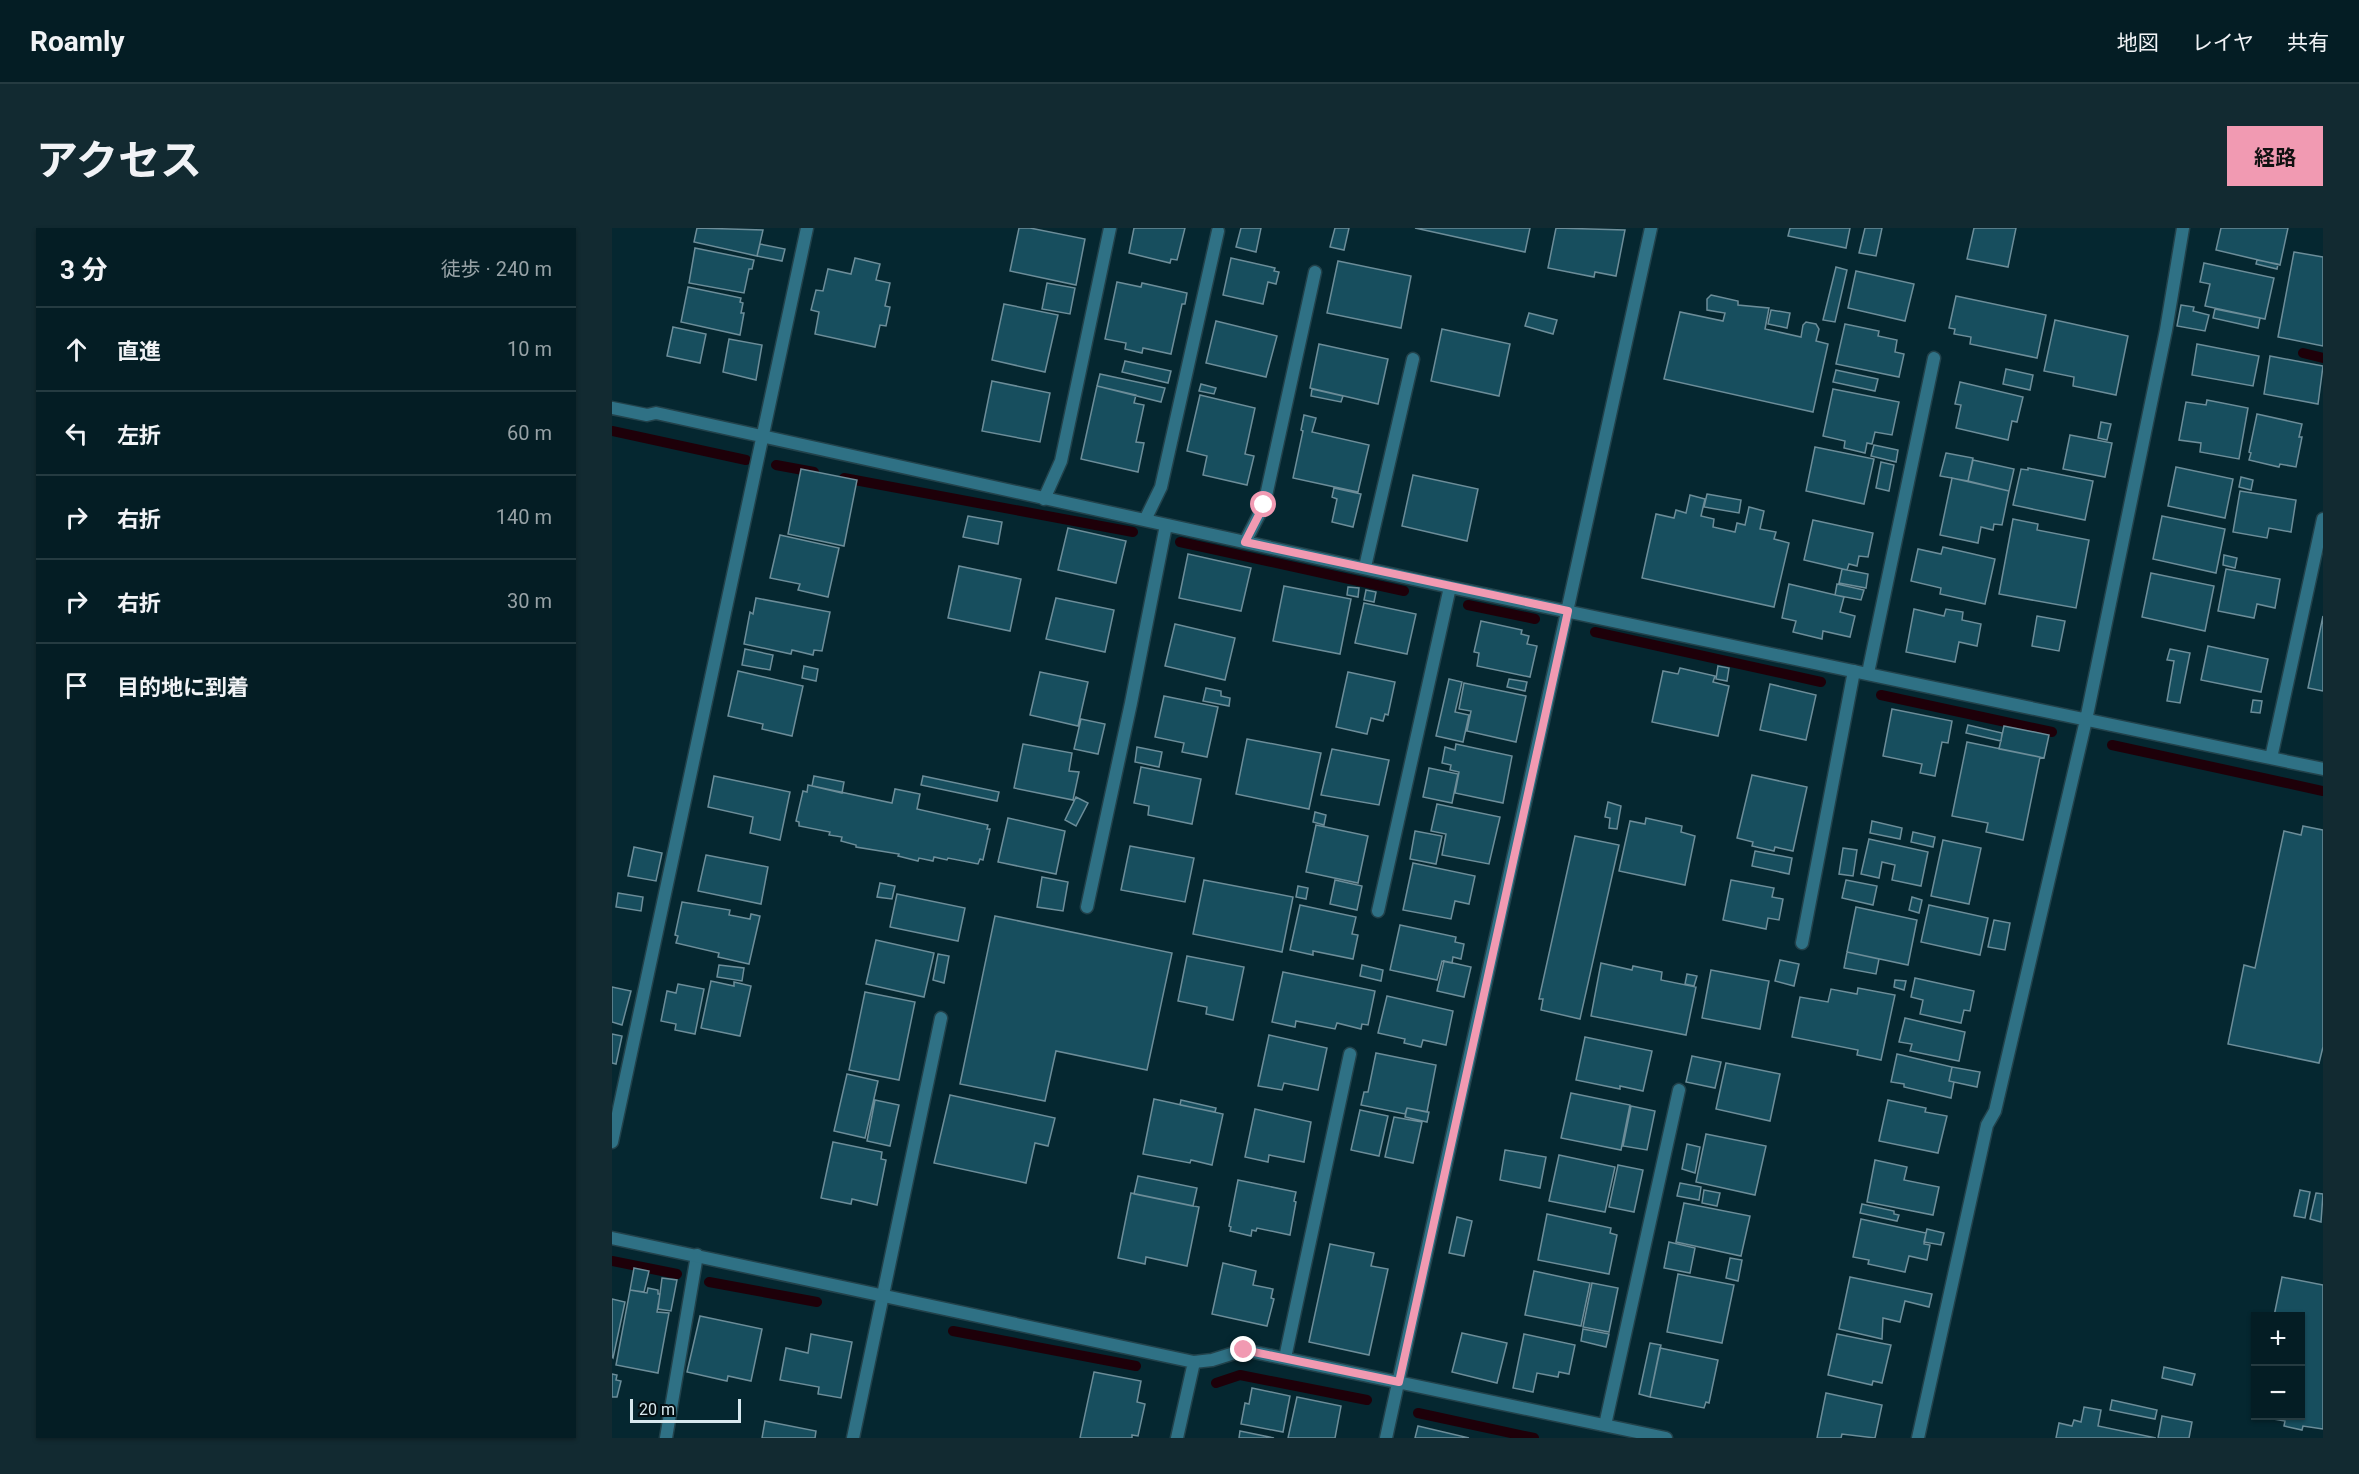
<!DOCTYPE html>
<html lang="ja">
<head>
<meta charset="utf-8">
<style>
	body { margin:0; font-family:Roboto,"Noto Sans JP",sans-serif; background:#122a31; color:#f1f3f6 }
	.controls { position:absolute; right:18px; bottom:18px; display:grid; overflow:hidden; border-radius:0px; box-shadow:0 2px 4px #0004 }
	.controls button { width:54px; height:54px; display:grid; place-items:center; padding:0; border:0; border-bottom:2px solid #253b41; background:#041d24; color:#f1f3f6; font:30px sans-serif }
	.scale { position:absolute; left:18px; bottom:15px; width:111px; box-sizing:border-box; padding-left:6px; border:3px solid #d6e8ee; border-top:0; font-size:16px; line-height:21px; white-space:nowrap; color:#d6e8ee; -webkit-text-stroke:4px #030e12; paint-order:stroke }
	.stop { position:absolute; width:18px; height:18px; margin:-14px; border:4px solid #f19ab2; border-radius:50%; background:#fff }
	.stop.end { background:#f19ab2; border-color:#fff; box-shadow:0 2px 6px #0008 }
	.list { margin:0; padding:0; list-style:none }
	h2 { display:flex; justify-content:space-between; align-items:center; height:78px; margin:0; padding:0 24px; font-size:26px }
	h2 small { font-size:20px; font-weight:400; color:#97a2a6 }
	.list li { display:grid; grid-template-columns:39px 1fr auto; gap:18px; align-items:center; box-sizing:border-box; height:84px; padding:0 24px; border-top:2px solid #253b41 }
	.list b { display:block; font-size:22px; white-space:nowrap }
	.list em { font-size:20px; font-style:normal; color:#97a2a6 }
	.icon { flex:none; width:33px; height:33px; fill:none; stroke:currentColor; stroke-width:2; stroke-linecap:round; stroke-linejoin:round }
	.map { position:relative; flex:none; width:1711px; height:1210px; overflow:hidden; border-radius:0px }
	header { display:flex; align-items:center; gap:36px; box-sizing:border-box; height:84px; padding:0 30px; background:#041d24; border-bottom:2px solid #253b41 }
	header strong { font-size:28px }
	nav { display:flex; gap:33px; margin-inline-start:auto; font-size:21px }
	.intro { display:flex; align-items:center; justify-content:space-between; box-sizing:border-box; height:144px; padding:0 36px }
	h1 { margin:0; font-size:42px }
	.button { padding:15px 27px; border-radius:0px; background:#f19ab2; color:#111; font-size:21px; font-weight:700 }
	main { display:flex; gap:36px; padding:0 36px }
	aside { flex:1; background:#041d24; border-radius:0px; box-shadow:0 2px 4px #0004 }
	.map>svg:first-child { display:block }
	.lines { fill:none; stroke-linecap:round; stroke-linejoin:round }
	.stream { stroke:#1e0009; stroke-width:10 }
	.building { fill:#174e5e; stroke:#6c8d99; stroke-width:1.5 }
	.minor-casing { stroke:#22424b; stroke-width:15 }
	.tertiary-casing { stroke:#22424b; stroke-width:15 }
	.minor { stroke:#2f7185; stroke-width:12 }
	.tertiary { stroke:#2f7185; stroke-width:12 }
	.route { stroke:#f19ab2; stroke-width:8 }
</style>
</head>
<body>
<header>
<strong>Roamly</strong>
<nav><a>地図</a><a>レイヤ</a><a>共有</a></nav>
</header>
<div class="intro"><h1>アクセス</h1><a class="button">経路</a></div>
<main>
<aside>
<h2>3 分<small>徒歩 · 240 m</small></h2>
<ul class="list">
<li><svg class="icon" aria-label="ahead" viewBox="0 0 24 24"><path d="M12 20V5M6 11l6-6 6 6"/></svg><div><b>直進</b></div><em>10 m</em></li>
<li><svg class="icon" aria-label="left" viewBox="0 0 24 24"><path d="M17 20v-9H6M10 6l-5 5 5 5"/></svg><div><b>左折</b></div><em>60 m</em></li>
<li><svg class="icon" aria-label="right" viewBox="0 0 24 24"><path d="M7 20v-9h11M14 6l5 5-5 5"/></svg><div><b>右折</b></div><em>140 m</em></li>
<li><svg class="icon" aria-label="right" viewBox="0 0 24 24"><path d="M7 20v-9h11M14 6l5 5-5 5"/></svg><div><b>右折</b></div><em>30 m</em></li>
<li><svg class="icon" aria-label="arrive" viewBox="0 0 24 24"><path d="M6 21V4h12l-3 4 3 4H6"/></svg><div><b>目的地に到着</b></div></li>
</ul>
</aside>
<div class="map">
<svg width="1711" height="1210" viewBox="0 0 1711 1210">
	<rect width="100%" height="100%" fill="#052730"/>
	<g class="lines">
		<path class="stream" d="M1691,125L1711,130
			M0,203L134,232
			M164,237L202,244
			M232,250L521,304
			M568,314L792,363
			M856,377L923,391
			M983,404L1209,454
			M1269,467L1440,504
			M1500,517L1711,563
			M0,1033L65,1046
			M97,1054L205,1074
			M341,1103L524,1138
			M604,1155L628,1147L755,1172
			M806,1185L922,1210"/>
	</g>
	<path class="building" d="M85,0L151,2L145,28L82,14Z
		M407,0H418L473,11L464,57L398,43Z
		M522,0H573L565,32L559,31L558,35L517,25Z
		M629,0H649L644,24L624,19Z
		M723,0H737L732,22L718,19Z
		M803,0H918L913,24Z
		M944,0L1013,2L1004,48L983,44L982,49L936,40Z
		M1178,0H1238L1234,20L1176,8Z
		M1253,0H1270L1264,28L1247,25Z
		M1362,0H1404L1396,39L1355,31Z
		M1609,0H1676L1668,37L1604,22Z
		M148,16L173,21L170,33L145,28Z
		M83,20L142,32L140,41H137L132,65L77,55Z
		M1682,24L1711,29V118L1666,109Z
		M243,30L268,36L264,52L278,55L273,78L278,79L274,98L268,97L263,119L203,106L207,84L199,82L204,62L211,63L216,41L239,46Z
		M619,30L663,40L662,43L667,44L664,56L656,54L651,76L611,67Z
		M1645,32L1666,36L1665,41L1644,36Z
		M726,33L799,48L789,100L715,85Z
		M1592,35L1662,50L1653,91L1593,78L1598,56L1588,54Z
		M1224,39L1235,42L1223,94L1211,92Z
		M1244,43L1302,56L1293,93L1236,80Z
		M505,54L529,59L530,55L575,65L573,76H570L559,126L531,120L530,125L513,121L514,115L493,111Z
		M435,55L463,60L458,86L430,81Z
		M76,59L129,70L128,74L131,75L129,85H132L128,107L69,94Z
		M1099,67L1126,73V77L1157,80L1153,101L1189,109L1191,97L1194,94L1204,96L1207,101L1204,113L1216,116L1201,184L1052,151L1068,84L1111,93L1113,85L1095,82V71Z
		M1344,68L1434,87L1425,130L1358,116L1359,109L1342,106L1343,101L1337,100Z
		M392,76L446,87L433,144L380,132Z
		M1569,77L1582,79L1581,83L1597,87L1593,103L1565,98Z
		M1603,81L1648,90L1646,100L1601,90Z
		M1159,82L1178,85L1175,100L1156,96Z
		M917,85L945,92L941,106L913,98Z
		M1443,92L1516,108L1504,167L1461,158L1462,149L1432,143Z
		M604,93L665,108L654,149L594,135Z
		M1233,96L1267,103L1266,108L1285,112L1283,124L1292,126L1287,149L1224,136Z
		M61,99L94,106L88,135L55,128Z
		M830,101L898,116L887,168L819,153Z
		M117,111L150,117L144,152L111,144Z
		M707,116L776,131L766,176L698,160Z
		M1585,116L1647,128L1641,158L1580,147Z
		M1658,128L1711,138L1706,176L1652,166Z
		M513,133L559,143L556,155L510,144Z
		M1394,141L1421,147L1418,162L1391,156Z
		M1224,142L1266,151L1263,163L1221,154Z
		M488,146L553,160L549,174L485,158Z
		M380,153L438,165L428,214L370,203Z
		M1348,154L1411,169L1405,194L1400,193L1396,212L1344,200L1349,177L1343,176Z
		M589,156L604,160L602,166L587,163Z
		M485,158L524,167L522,175L532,177L524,214L532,215L526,244L469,231Z
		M700,161L731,168L729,174L699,168Z
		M1221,161L1287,174L1280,207L1263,204L1260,216L1255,215L1253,225L1232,220L1233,213L1211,208Z
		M588,167L643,180L633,226L642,228L635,257L591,247L595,228L575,223Z
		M1595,172L1636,180L1627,231L1588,224L1589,215L1567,212L1574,174L1594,177Z
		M1645,186L1690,196L1687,209H1690L1684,239L1668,236L1667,239L1637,232L1639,225L1637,224Z
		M692,187L704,190L700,204L757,217L746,264L681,250L691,203L689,202Z
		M1489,194L1499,196L1495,212L1486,210Z
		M1458,207L1500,215L1493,249L1451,241Z
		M1262,217L1286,222L1284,234L1259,228Z
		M1203,219L1262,231L1252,276L1194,263Z
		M1334,225L1361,230L1356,253L1328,248Z
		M1361,232L1402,241L1397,263L1356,253Z
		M1269,234L1282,237L1277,263L1264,260Z
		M1564,239L1621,251L1613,290L1556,278Z
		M1416,240L1481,253L1473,292L1401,277L1409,241L1416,242Z
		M189,241L245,252L232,318L176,306Z
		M801,247L866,261L855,313L790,298Z
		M1629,249L1641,252L1639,262L1627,259Z
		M1340,250L1397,263L1390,297L1382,296L1381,302L1369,299L1366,315L1328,307Z
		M722,260L749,266L741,299L720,294L725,271L720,269Z
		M1628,263L1684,272L1679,304L1657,300L1655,310L1621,304Z
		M1095,266L1129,272L1127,285L1092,279Z
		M1078,267L1093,271L1089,288L1102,291L1101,299L1123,304L1125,295L1133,297L1137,279L1152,283L1148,301L1164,304L1162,311L1177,315L1162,379L1030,350L1044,286L1062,290L1064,282L1074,285Z
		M356,288L390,294L386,316L351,309Z
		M1550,288L1613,301L1604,345L1541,331Z
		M1401,291L1426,296L1425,302L1477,312L1464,380L1387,366Z
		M1201,292L1261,305L1256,329L1247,328L1245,338L1237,336L1235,342L1192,332Z
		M456,300L514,313L504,355L446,342Z
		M168,307L227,320L216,369L186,362L188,356L158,350Z
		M1331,319L1383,331L1373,376L1328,366L1329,360L1299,353L1306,321L1329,326Z
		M576,326L639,340L629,383L567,370Z
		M1612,327L1625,330L1623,340L1611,337Z
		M347,338L409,351L398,403L336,390Z
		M1230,341L1256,346L1254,360L1227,355Z
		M1614,341L1668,351L1663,380L1645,376L1642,390L1606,383Z
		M1539,345L1602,358L1593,403L1530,389Z
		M1177,356L1232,369L1228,384L1243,388L1238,409L1211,403L1210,411L1181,404L1184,393L1170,390Z
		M1225,356L1252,362L1249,372L1223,367Z
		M672,358L739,371L728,426L661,413Z
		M736,359L747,360L746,369L735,367Z
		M754,362L764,364L762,374L752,372Z
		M144,370L218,384L210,423L202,422L201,427L180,422L179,426L132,416L138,384L141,386Z
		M444,370L502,382L493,424L434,411Z
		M752,375L804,386L795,426L743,415Z
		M1302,381L1332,388L1334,381L1351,384L1350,392L1369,396L1365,418L1347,414L1343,434L1294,424Z
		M1425,388L1453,393L1447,423L1420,418Z
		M1711,388V463L1696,460Z
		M869,393L910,402L909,406L917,408L915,416L925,418L918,449L865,438L867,425L862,424Z
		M563,396L623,410L613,452L553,438Z
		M1596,418L1656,431L1649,464L1589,452Z
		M133,421L161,427L158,442L130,437Z
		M1558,421L1578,425L1568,475L1555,473L1562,433L1555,432Z
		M192,438L206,441L204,453L190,450Z
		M1106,438L1117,440L1115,453L1104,451Z
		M1068,440L1103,448L1101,454L1117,458L1106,508L1040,494L1051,443L1066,446Z
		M126,443L191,458L180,508L150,501L151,496L116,488Z
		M428,444L476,454L466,498L418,487Z
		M736,444L783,454L776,487L773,486L771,493L759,490L755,506L724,499Z
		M837,451L850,454L843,484L857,487L851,514L824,508Z
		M897,451L915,454L913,463L895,459Z
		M852,455L914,468L904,514L855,503L859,483L847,481Z
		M1158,456L1204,467L1194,512L1148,502Z
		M594,460L609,463V468L618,470L617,478L591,473Z
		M552,468L606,479L595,529L570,524L572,515L543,509Z
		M1641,472L1650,473L1648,485L1639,484Z
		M1280,481L1340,493L1336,515L1330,514L1323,548L1308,545L1310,536L1271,528Z
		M469,491L493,496L486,526L462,521Z
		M1356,497L1390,505L1389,513L1354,505Z
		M1392,498L1437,507L1432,530L1387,521Z
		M635,511L709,525L697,581L624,566Z
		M1355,514L1428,529L1411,612L1374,604L1376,595L1340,588Z
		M411,516L460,525L457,543L467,544L461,572L402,560Z
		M844,516L900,528L891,575L843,565L847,544L838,542L839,537L830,535L833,519L843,522Z
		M525,519L550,524L547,539L523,534Z
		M720,521L777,532L767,577L709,567Z
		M529,539L589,551L580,596L536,587L537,578L522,575Z
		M817,540L846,546L840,575L811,569Z
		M1140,547L1195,559L1181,623L1163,619L1162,623L1140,618L1141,614L1125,610Z
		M102,548L178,564L168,612L138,605L141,589L96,579Z
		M202,548L232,554L230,565L200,558Z
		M311,548L387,564L385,573L309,557Z
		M196,557L280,575L283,561L308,566L305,581L376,597L375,601H378L371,632L368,631L366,636L336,630L335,632L322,629L321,633L307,630L306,633L286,628L287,626L244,619V617L229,613L230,609L217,607L218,604L187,598V594L184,593L191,563L195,564Z
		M464,569L476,575L464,598L453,592Z
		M996,574L1009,578L1005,601L997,600L998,590L993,589Z
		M825,576L888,589L877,636L830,627L834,606L819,603Z
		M703,584L714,587L712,597L701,594Z
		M396,590L453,603L444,646L386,634Z
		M1034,590L1070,598L1069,604L1083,608L1073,657L1007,643L1018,593L1033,596Z
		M1260,593L1290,600L1288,611L1258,605Z
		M704,597L756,608L746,655L694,644Z
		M1691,598L1711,602V819L1707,835L1616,816L1632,737L1643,740L1672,603L1689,607Z
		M803,603L830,608L824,636L798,631Z
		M1301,604L1323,609L1321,619L1299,614Z
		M963,608L1007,617L968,791L929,782L931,771H927Z
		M1257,611L1316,624L1309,658L1280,652L1283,637L1270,634L1267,650L1249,646Z
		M1331,612L1369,620L1357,676L1319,668Z
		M518,618L582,630L573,674L509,662Z
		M22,619L50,625L44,653L16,648Z
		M1231,620L1245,622L1241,648L1227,646Z
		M1143,623L1180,630L1177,646L1140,638Z
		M94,627L156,639L149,676L86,663Z
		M801,635L863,648L857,676L843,673L839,691L791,682Z
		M430,649L456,654L451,683L425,679Z
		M592,652L681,669L670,724L581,706Z
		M723,652L750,658L745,682L718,676Z
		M1119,652L1162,660L1160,669L1171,671L1167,692L1156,690L1154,701L1111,692Z
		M1234,652L1265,658L1261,677L1230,670Z
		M268,655L283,658L280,671L265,669Z
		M686,658L696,660L694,671L684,669Z
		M6,665L31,669L29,683L4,679Z
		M285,666L353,680L346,713L278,699Z
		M1300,669L1310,672L1307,685L1297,682Z
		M70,674L118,682L117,687L138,691L139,686L148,688L137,736L106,729L107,725L64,715L66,708L63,707Z
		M688,677L744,689L740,706L746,707L741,731L701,723V727L678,722Z
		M1317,677L1376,690L1368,727L1309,714Z
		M1244,679L1305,692L1296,737L1235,724Z
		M383,688L560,725L535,842L444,823L433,873L348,856Z
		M1382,692L1398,695L1393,722L1376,719Z
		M788,697L844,709L843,714L852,716L849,731L841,729L840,735L830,733L825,752L778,742Z
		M264,712L322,725L312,769L254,756Z
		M1235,724L1267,731L1264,746L1232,740Z
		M326,726L337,728L332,755L321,752Z
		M575,728L632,739L621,792L594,786L595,779L566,773Z
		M1168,732L1187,736L1182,758L1163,753Z
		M832,733L859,739L852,769L825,763Z
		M989,735L1020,742L1021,738L1050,744L1049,752L1084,759L1074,807L979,788Z
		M107,737L132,740L130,753L105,749Z
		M750,737L771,742L769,753L748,748Z
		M1099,742L1157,753L1148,801L1090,790Z
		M671,744L763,763L756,797L750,796L749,801L725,795L723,801L684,793L683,799L660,794Z
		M1075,746L1085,748L1082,758L1073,756Z
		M1303,750L1362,763L1358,783L1352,782L1349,795L1308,786L1311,772L1299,769Z
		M1283,752L1294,753L1292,762L1282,759Z
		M99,753L122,758V754L139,758L128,808L89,800Z
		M66,756L92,761L83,806L63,802L64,796L49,793L55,763L64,765Z
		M0,759L19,763L10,797L0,794Z
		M1246,760L1283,767L1269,832L1245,827L1246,822L1180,809L1188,769L1216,774L1219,761L1245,766Z
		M253,764L303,774L287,852L237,842Z
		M775,768L841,783L834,817L811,812L809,819L792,815L793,811L766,805Z
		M1293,790L1353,804L1347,833L1298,823L1300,816L1287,814Z
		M0,806L10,808L4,836L0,835Z
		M657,807L715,820L706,862L672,855L670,862L646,858Z
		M973,809L1040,823L1031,863L1008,858V861L964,852Z
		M764,825L824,837L815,884L795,880L793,886L749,877L752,864H756Z
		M1285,826L1340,839L1337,853L1342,854L1339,870L1292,859V856L1279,854Z
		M1080,828L1109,834L1103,860L1074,854Z
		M1114,835L1168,846L1158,893L1104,881Z
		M1340,839L1368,844L1365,859L1337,853Z
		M235,846L266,853L253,910L222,903Z
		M959,865L1018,877L1009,922L949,910Z
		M338,867L443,890L436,918L423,915L414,955L322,935Z
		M542,871L611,886L600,937L579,932L578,935L531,926Z
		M263,872L287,877L278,918L255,913Z
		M569,872L604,880L603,884L568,877Z
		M1276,872L1314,880L1313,884L1335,888L1326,925L1267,913Z
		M1019,878L1043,883L1035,922L1011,918Z
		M795,880L817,884L815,894L793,889Z
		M643,881L699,894L692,934L657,927L656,934L633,929Z
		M748,882L776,888L767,928L739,922Z
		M782,889L810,894L801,935L773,929Z
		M1094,906L1154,918L1143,967L1084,954Z
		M221,914L270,924L269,931L274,932L265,977L240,971L239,976L209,970Z
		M1075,916L1088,919L1083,945L1070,941Z
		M893,922L934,929L928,960L888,952Z
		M947,927L1003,939L993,984L937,973Z
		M1263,932L1295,939L1292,952L1327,959L1321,987L1255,974Z
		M1006,937L1031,942L1022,984L997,979Z
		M526,948L585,960L581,978L522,966Z
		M626,952L684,964L682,973L684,974L678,1007L645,1000L644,1003L640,1002L639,1008L618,1003L619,999L617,998Z
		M1068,955L1089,959L1087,972L1065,968Z
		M1092,962L1108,965L1105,978L1090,975Z
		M1688,962L1698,964L1693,990L1682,988Z
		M519,965L587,979L575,1038L534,1029L533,1036L506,1030Z
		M1704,965L1711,966L1709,994L1698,991Z
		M1072,975L1138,988L1129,1028L1064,1014Z
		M1250,976L1282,983V986L1287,987L1285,993L1248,985Z
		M935,986L999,1000L998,1005L1005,1007L997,1046L926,1032Z
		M845,989L860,993L852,1028L837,1025Z
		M1249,991L1314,1005L1312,1016L1318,1017L1315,1032L1297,1028L1293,1044L1256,1036L1257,1032L1241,1029Z
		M1315,1001L1332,1005L1329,1017L1312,1014Z
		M1057,1014L1083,1020L1078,1045L1052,1040Z
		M718,1016L762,1025L759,1038L776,1041L757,1127L697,1114Z
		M1118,1030L1130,1032L1126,1053L1114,1050Z
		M611,1035L644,1043L641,1057L661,1061L659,1070L662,1071L655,1098L600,1086Z
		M22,1040L37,1043L32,1064L18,1062Z
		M922,1043L978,1055L969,1098L913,1087Z
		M1066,1046L1122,1057L1110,1115L1055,1104Z
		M1238,1049L1320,1066L1317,1079L1293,1073L1288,1094L1271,1090L1270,1111L1227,1101Z
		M1670,1049L1711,1057V1201L1691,1198L1690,1202L1672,1198L1673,1193L1644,1188H1688V1088H1662Z
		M50,1050L65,1052L59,1083L46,1081Z
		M980,1055L1006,1060L997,1104L971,1099Z
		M36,1060L46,1062V1066H48L45,1084L57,1085L46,1145L4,1137L18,1062L35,1065Z
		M0,1071L13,1074L1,1130L0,1129Z
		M88,1088L150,1101L139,1153L116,1148L115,1153L75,1144Z
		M971,1101L997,1106L994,1119L969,1113Z
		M850,1105L895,1115L885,1155L840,1144Z
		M199,1106L240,1114L229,1170L206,1166L207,1159L168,1152L174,1120L196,1125Z
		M912,1106L963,1117L957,1146L947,1144L946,1149L925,1145L921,1164L901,1160Z
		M1225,1106L1279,1117L1270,1155L1261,1153L1260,1157L1216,1147Z
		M1038,1115L1049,1117L1038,1169L1027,1166Z
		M1048,1120L1106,1132L1097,1175L1094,1174L1092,1180L1038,1169Z
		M1552,1139L1583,1146L1580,1157L1550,1150Z
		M482,1144L529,1153L525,1174L533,1176L526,1208L520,1207V1210H468Z
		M0,1146L5,1147L4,1152L9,1153L5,1169H0Z
		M640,1160L678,1168L671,1204L629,1196L633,1175L637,1176Z
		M1214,1165L1270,1177L1263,1210L1230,1206L1229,1210H1205Z
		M685,1169L729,1178L723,1210H676Z
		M1500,1172L1545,1182L1543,1191L1498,1182Z
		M1472,1179L1489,1182L1486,1198L1544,1210H1444L1447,1195L1460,1198L1462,1192L1469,1194Z
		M1550,1188L1580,1194L1577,1210H1546Z
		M153,1193L204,1203L203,1210H150Z
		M806,1198L857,1210H803Z
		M628,1203L662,1210H627Z"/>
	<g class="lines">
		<defs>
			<path id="minor" d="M0,180L35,187L44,185L838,359L1711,541
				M432,271L449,233L498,0
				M533,292L549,259L606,3
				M633,314L652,277L703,44
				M753,339L801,131
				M1256,445L1322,130
				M1659,530L1711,291
				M475,679L519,475L554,297
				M766,683L838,359
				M1190,715L1242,443
				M0,914L195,0
				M673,1130L738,826
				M582,1134L600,1132L632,1122L1054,1210
				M993,1197L1067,862
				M54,1210L85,1027
				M241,1210L329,790
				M774,1210L1039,0
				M1306,1210L1375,897L1383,883L1474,492L1554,102L1571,0"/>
			<path id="tertiary" d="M0,1010L582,1134L565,1210"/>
		</defs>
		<use href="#minor" class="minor-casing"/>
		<use href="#tertiary" class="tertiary-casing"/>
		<use href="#minor" class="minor"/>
		<use href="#tertiary" class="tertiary"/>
	</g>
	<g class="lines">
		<path class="route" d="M632,1122L787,1154L956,383L633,314L652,277"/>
	</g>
</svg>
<div class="controls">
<button>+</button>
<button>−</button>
</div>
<div class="scale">20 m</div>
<div class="stop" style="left:652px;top:277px"></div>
<div class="stop end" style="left:632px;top:1122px"></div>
</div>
</main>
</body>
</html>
